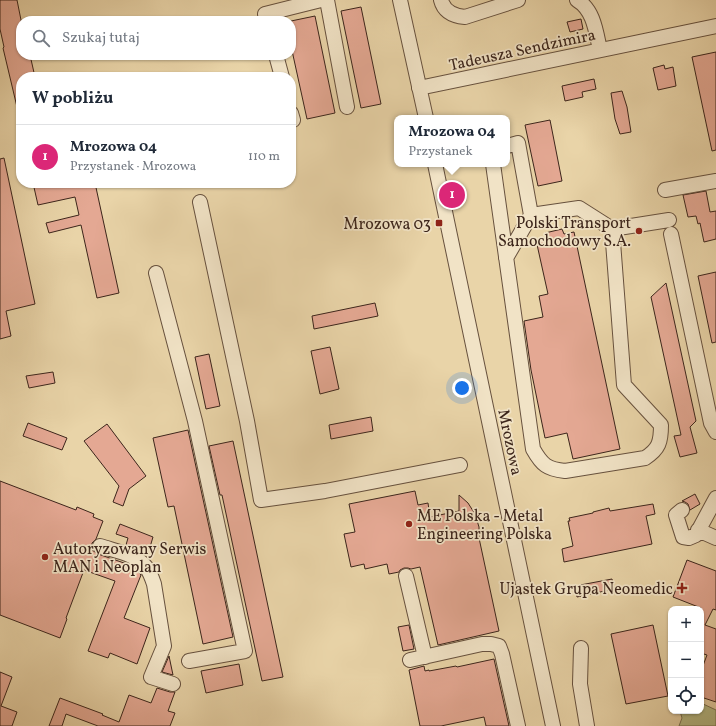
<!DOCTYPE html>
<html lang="pl">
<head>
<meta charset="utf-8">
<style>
	body { margin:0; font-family:Vollkorn,serif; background:#f2f2f3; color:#1f2937 }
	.controls { position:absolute; right:12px; bottom:12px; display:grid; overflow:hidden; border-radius:8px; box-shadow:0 1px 3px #0004 }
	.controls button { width:36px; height:36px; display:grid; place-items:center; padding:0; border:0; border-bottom:1px solid #e0e1e3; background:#fff; color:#1f2937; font:20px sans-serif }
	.you { position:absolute; left:462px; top:388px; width:14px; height:14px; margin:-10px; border:3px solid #fff; border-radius:50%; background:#1a73e8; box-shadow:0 0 0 6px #1a73e833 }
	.badge { display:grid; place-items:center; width:26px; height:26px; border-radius:50%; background:#db2777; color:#fff; font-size:13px; font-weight:700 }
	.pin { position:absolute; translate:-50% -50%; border:2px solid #fff; box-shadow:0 1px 4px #0006 }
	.popup { position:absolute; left:394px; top:115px; width:116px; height:52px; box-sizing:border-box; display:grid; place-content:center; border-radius:8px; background:#fff; filter:drop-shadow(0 1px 3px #0005); font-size:13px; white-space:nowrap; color:#747a83 }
	.popup b { font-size:15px; color:#1f2937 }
	.popup::after { content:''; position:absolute; left:50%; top:100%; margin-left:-8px; border:8px solid transparent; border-top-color:#fff }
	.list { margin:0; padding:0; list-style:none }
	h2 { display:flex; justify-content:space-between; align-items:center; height:52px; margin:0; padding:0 16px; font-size:17px }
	h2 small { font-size:13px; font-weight:400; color:#747a83 }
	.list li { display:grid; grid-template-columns:26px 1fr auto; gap:12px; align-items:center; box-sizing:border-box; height:64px; padding:0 16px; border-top:1px solid #e0e1e3 }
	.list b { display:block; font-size:15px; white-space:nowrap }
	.list p { margin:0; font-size:13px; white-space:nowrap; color:#747a83 }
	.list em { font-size:13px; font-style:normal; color:#747a83 }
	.icon { flex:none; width:22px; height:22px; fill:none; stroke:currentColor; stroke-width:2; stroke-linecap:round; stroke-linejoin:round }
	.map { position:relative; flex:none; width:716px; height:726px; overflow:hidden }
	.search { position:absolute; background:#fff; box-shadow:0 1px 3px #0004; left:16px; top:16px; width:280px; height:44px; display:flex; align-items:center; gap:10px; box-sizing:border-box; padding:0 14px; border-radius:16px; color:#747a83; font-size:15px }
	.panel { position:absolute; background:#fff; box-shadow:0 1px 3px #0004; left:16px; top:72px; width:280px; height:116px; border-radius:16px }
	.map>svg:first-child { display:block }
	.green { fill:#b6bd88; stroke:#797152 }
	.building { fill:#e4a893; stroke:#3c251b }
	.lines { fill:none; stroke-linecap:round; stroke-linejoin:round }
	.minor-casing { stroke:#67513e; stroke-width:16 }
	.minor { stroke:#f1e3c6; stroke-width:14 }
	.poi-dot { fill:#8f2418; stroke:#f1e3c6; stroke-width:1.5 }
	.labels { text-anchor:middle; stroke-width:3.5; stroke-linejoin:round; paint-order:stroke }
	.street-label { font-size:16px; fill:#3c251b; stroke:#f1e3c6 }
	.poi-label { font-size:16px; fill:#3c251b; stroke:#f1e3c6; text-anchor:end }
</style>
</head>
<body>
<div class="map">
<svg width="716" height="726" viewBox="0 0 716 726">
	<rect width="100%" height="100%" fill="#e9d4a8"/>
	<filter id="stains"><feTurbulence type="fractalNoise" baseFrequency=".005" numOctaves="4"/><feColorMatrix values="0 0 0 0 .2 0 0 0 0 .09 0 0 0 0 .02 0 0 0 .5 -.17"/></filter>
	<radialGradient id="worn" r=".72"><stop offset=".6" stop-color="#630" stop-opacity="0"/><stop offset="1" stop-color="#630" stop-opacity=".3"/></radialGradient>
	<path class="green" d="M701,703L716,710V726H679L682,718L680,711H701Z"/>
	<path class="building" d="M0,0H17L21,20V55H30L35,77H21V107H17L3,48L4,47L0,29Z
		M361,7L381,104L361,108L341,11Z
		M315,16L335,113L307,119L291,46V21Z
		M581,19L583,29L570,32L567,22Z
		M716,52V150L712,151L692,57Z
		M664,65L665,69L673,67L676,86L658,90L653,68Z
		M594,79L596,89L582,92L583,97L565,101L562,86Z
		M622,91L627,107L631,132L620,134L615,119L611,93Z
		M550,120L562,181L538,186L525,125Z
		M4,158L35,304L6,311L11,336L0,339V159Z
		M33,183H95L119,293L97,298L81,225L49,233L46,223L79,215L75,197L38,205Z
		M706,191L710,212L716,211V239L704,242L700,223L698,224L696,216L688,217L683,195Z
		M562,229L564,234L574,232L620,449L573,459L567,433L545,438L531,370L524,321L543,317L539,296L548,294L536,240L546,238L545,233Z
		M716,272V342L712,343L698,276Z
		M666,283L696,421L690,427L697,453L680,457L674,436L681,435L651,297Z
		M375,303L378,316L314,329L312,316Z
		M330,347L339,389L320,394L311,351Z
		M209,354L220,406L206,409L195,357Z
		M53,372L55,383L29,388L26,376Z
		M371,417L373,431L331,439L329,425Z
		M28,423L67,438L62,450L23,436Z
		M107,424L146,476L129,489L123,506L113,502L119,486L84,441Z
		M188,430L233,637L203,644L174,506L168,507L153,438Z
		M233,441L283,677L262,681L222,495H220L209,446Z
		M0,481L76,510L77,507L94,514L93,517L103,521L96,539L92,543V550L98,554L127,564L136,569L141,575L124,618L150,628L137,664L110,653L108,658L88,651L115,581L84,570L66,618L67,619L60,638L0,615Z
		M415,491L418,505L428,503L430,517L459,511V495L468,503L475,514L479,527V538L499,631L438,645L420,567L411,569L408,568H404L400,570L399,572L389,574L387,564L365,569L364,564L351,567L344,534L355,532L349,504Z
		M695,494L700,504L690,510L688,504L685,502L682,501Z
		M653,504L655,514L646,516L652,544L564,562L562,549L573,546L568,521H570L569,518L593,513V512L609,508L610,511Z
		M120,524L153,537L150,547L148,546L144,554L135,548L126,545L128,538L116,534Z
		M687,560L716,571V610L713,609L705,625L716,629V702L701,697V671L707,655L701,653V608L673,597Z
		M612,579L614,589L577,597L575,586Z
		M409,625L414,649L403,651L398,627Z
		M653,625L668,696L626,704L611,634Z
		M169,656L173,675L162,672Z
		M494,659L509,726H486L484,717L441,726H420L409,670L424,666L425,671L429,670V671L456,666L457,667Z
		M239,664L243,685L206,693L201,671Z
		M0,672L12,677L1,706L17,712L12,726H0Z
		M157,688L170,692H175L168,711L175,713L170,726H98L66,714L62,726H49L60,698L103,714L102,715L119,722L129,695L151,703Z"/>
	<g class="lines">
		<defs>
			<path id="minor" d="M327,0L347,107
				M400,0L426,118
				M441,0C444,12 454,16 465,17L518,0
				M577,0C594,10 596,32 600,50
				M267,21L265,14L321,0
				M276,55L282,77
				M419,88L716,26
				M291,113L293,120
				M507,146L518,143L531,215L579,208L612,229L669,220
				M435,164L553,726
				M493,164L533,449C542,465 547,469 565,471L645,458C659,449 661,442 661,425L624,385L612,229
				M665,190L716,181
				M200,202L247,421L261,500L325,491L460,465
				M671,234L711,423L716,432
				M506,258L531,215
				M156,273L195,421L245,651L189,661
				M682,510L676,515L683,537L689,538L696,535L716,498
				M698,530L716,538
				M100,546C115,551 136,554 146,567C150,572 152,578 154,584L164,646L151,677L173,684
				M406,576L425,657
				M581,648L580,684L587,726
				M410,660L482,644H491L499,646L502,654L518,726"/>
		</defs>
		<use href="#minor" class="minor-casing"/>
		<use href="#minor" class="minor"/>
	</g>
	<g class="poi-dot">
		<rect x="435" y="219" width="8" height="8" rx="2"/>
		<circle cx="639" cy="231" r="4"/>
		<circle cx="409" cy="524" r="4"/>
		<circle cx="45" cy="557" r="4"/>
		<path d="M680 582h4v4h4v4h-4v4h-4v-4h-4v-4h4z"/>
	</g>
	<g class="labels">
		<g class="street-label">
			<text transform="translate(522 49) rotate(-12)" y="6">Tadeusza Sendzimira</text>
			<text transform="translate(511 442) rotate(78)" y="6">Mrozowa</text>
		</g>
		<g class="poi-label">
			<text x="631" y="228">Polski Transport<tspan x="631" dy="18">Samochodowy S.A.</tspan></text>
			<text x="431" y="229">Mrozowa 03</text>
			<text x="417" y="521" text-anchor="start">ME Polska - Metal<tspan x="417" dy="18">Engineering Polska</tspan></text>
			<text x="53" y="554" text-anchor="start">Autoryzowany Serwis<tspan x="53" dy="18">MAN i Neoplan</tspan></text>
			<text x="673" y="594">Ujastek Grupa Neomedic</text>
		</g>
	</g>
	<rect width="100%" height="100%" filter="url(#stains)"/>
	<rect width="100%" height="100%" fill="url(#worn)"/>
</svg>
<div class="controls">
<button>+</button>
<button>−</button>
<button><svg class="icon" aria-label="locate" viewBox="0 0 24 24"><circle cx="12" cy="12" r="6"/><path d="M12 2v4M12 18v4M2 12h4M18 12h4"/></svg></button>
</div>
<div class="you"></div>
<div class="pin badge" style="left:452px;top:195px">1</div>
<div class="popup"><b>Mrozowa 04</b>Przystanek</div>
<div class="search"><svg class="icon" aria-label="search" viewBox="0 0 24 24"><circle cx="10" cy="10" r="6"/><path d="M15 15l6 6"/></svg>Szukaj tutaj</div>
<section class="panel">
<h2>W pobliżu<small></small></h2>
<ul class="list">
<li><span class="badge">1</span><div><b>Mrozowa 04</b><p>Przystanek · Mrozowa</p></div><em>110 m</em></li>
</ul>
</section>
</div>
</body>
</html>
